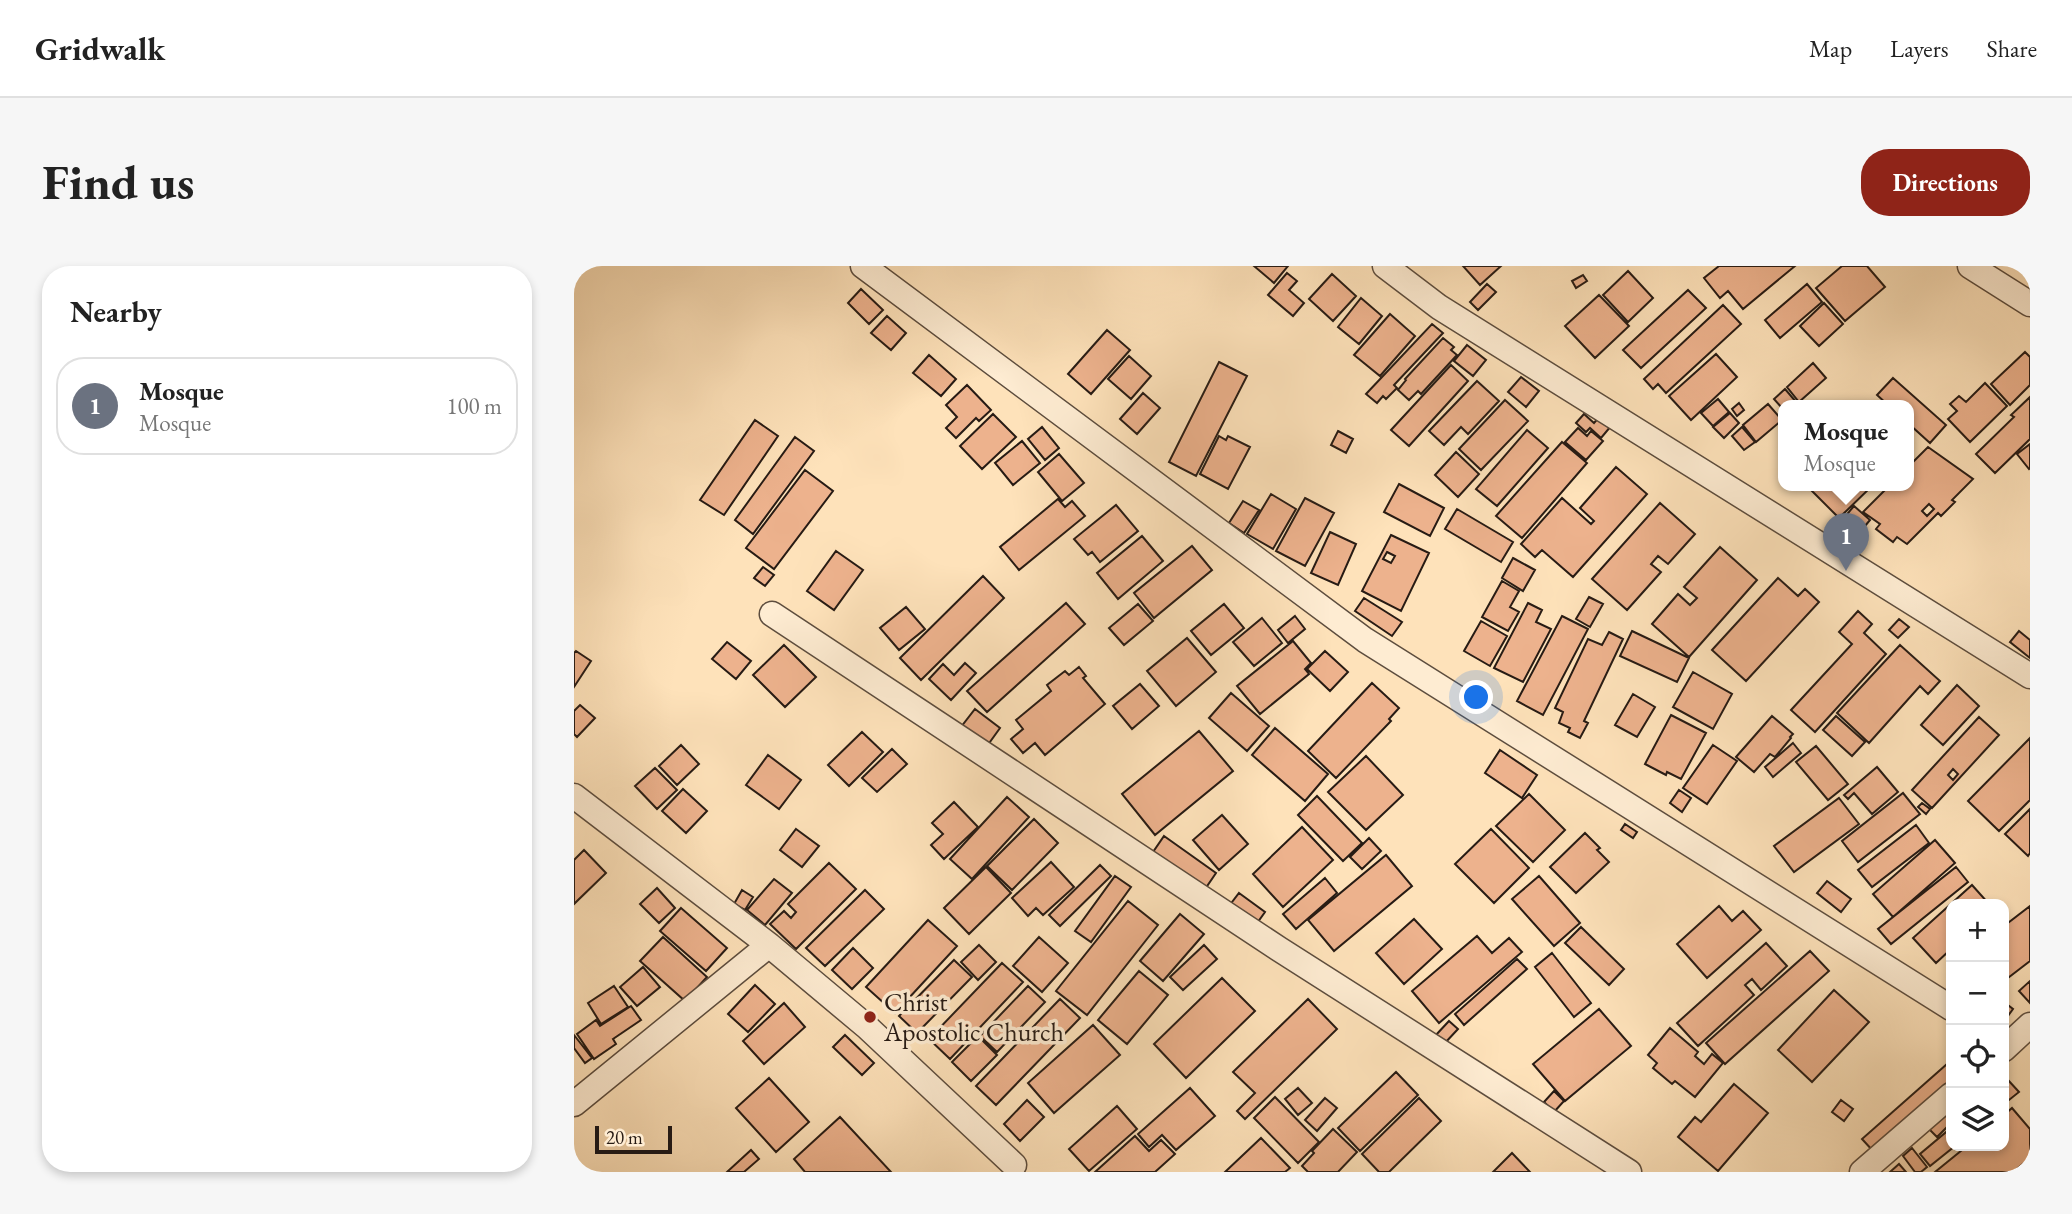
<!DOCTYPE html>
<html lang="en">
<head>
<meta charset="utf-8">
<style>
	body { margin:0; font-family:"EB Garamond",serif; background:#f6f6f6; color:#222 }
	.controls { position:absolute; right:21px; bottom:21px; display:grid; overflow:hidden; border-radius:14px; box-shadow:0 4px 10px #0003 }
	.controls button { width:63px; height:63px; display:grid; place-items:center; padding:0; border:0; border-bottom:2px solid #e0e0e0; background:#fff; color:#222; font:35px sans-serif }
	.scale { position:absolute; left:21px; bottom:18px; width:77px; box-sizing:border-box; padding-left:7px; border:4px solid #271b14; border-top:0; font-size:19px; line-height:24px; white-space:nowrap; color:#271b14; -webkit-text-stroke:5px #feecd2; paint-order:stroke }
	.you { position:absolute; left:903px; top:432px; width:24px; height:24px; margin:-18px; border:5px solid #fff; border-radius:50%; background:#1a73e8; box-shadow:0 0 0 10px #1a73e833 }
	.badge { display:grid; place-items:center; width:46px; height:46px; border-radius:50%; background:#8f2418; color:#fff; font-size:23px; font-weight:700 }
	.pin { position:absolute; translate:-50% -58px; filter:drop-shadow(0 2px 4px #0008) }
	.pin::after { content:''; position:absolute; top:37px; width:24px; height:21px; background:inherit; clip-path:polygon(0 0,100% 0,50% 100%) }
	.popup { position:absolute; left:1204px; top:134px; width:136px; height:91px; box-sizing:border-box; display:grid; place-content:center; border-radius:14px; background:#fff; filter:drop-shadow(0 2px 5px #0005); font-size:23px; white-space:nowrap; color:#767676 }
	.popup b { font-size:26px; color:#222 }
	.popup::after { content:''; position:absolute; left:50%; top:100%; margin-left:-14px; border:14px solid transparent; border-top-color:#fff }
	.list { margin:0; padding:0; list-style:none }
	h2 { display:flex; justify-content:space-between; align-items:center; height:91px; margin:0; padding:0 28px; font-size:30px }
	h2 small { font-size:23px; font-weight:400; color:#767676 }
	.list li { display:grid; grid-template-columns:46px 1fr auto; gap:21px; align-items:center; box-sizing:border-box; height:98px; margin:0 14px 14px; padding:0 14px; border:2px solid #e0e0e0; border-radius:28px }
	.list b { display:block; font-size:26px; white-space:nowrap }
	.list p { margin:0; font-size:23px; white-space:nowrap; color:#767676 }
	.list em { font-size:23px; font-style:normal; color:#767676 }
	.icon { flex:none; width:38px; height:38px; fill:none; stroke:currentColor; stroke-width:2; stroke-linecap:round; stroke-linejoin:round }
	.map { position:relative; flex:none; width:1456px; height:906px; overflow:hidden; border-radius:28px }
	header { display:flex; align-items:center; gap:42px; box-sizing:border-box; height:98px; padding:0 35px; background:#fff; border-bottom:2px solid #e0e0e0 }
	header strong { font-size:33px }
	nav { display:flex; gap:38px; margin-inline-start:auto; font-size:24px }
	.intro { display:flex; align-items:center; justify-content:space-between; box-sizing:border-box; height:168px; padding:0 42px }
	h1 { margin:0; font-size:49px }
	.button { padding:18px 32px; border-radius:28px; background:#8f2418; color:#fff; font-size:24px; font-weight:700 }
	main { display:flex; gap:42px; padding:0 42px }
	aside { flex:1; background:#fff; border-radius:28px; box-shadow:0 4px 10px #0003 }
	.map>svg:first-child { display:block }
	.building { fill:#edb28d; stroke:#271b14; stroke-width:2; fill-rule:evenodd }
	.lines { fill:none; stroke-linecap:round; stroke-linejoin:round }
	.minor-casing { stroke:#5d4d3e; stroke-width:27 }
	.minor { stroke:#feecd2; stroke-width:24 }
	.poi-dot { fill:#8f2418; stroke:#feecd2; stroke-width:2.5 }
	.labels { text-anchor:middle; stroke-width:7; stroke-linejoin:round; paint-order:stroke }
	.poi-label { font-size:26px; fill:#271b14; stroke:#feecd2; text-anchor:start }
</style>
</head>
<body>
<header>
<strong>Gridwalk</strong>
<nav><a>Map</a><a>Layers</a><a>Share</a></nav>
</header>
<div class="intro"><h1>Find us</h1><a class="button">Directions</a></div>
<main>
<aside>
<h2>Nearby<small></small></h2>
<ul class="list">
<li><span class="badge" style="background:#6b7280">1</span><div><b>Mosque</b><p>Mosque</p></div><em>100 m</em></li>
</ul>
</aside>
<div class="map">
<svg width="1456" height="906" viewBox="0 0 1456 906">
	<rect width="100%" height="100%" fill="#fee2ba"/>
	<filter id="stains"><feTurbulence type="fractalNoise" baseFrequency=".00286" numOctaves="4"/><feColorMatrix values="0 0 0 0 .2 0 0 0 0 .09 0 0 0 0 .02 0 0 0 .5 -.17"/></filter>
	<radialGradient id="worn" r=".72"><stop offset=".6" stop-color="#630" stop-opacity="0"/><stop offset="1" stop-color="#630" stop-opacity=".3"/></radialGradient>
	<path class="building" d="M680,0H714L700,17Z
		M889,0H927L906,19Z
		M1145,0H1221L1169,43L1154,25L1146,32L1130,12Z
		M1268,0H1293L1311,21L1271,55L1242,22Z
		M1054,5L1079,32L1054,56L1029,29Z
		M713,7L723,15L715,24L730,37L719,50L694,29Z
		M758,8L782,30L759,55L735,33Z
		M1009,9L1013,15L1002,22L998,15Z
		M913,18L922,26L904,44L896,36Z
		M1233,18L1248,36L1206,72L1191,54Z
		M287,23L309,44L295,58L274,37Z
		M1114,24L1132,42L1067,102L1049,84Z
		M1025,29L1055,60L1021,92L991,60Z
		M787,32L808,50L785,78L764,61Z
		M1250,37L1269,58L1245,80L1226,60Z
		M1149,39L1167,58L1092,127L1084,118L1079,123L1070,113Z
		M816,48L841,70L806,110L780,89Z
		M313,50L332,67L317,84L297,67Z
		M858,58L869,67L820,119L823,122L812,133L809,130L803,137L792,128Z
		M533,64L556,84L517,128L494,108Z
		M869,72L880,81L877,84L883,89L847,128L844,125L835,134L824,124L832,114L831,113Z
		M893,79L912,94L899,110L880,95Z
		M1451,86L1456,91V119L1436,139L1417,118Z
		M1142,88L1163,111L1117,154L1095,130Z
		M355,89L382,113L367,130L339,107Z
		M555,90L577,110L557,133L534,113Z
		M645,96L673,110L622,210L595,196Z
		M1239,97L1252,112L1225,136L1213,121Z
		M877,99L894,115L835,180L817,164Z
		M947,111L965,125L952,141L934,126Z
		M1319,112L1372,159L1356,177L1335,158V139H1314L1303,129Z
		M903,115L925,135L894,168L887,161L870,179L855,165Z
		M1411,117L1433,140L1396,176L1374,153L1383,145L1376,138L1385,130L1392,136Z
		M393,119L417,144L405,155L402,152L382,172L372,162L383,151L372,139Z
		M1211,123L1223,137L1209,139V143L1200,133Z
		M569,127L586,142L563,168L546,153Z
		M1456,131V173L1421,207L1402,188L1440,151L1437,149Z
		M1144,133L1155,146L1139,160L1127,147Z
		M931,134L954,155L907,204L885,183Z
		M1165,137L1170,144L1163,150L1158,143Z
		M1194,138L1208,154L1182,176L1169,159Z
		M1156,147L1165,157L1150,172L1139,161Z
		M419,148L442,171L408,203L386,180Z
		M1010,148L1020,157L1026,150L1037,160L1027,172L1016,162L1012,166L1002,157Z
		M181,154L204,170L150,249L126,234Z
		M468,161L485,182L471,194L454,173Z
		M1168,161L1181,176L1170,184L1158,170Z
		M1004,162L1013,170L1017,165L1029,175L1012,194L991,176Z
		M953,164L974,182L923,240L902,223Z
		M764,165L779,173L772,187L757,179Z
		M645,170L652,174L654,170L676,181L654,223L626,208Z
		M221,171L240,185L179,268L161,254Z
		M448,175L466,197L439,219L421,197Z
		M988,176L1013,197L948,272L922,250Z
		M1456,178V202L1455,203L1443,188Z
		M1354,181L1399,213L1378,234L1381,236L1367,250L1364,247L1333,278L1323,271L1319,276L1302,263L1306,258L1289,246L1316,219H1335V200ZM1355,238L1360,243L1353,250L1348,245Z
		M882,186L905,208L884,231L861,209Z
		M485,188L510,217L488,235L464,206Z
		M1042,201L1073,228L999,311L968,284L961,291L947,278L988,232L1017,258L1020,255L1006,242Z
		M231,204L259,225L200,303L172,282Z
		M825,218L870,242L856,270L810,246Z
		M1244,219H1299L1265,252L1238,225Z
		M697,228L722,243L699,283L673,268Z
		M731,232L760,247L731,300L702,285Z
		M484,233L491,241L498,235L511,250L445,304L426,281Z
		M669,235L685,244L670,267L655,257Z
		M1086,237L1121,268L1094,298L1084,290L1077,298L1087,306L1053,344L1018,313Z
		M542,239L564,265L526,296L518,286L514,289L500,273Z
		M1280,240L1296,254L1280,273L1284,276L1279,283L1258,266Z
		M883,243L939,276L927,296L871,263Z
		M756,266L782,278L764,319L737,307Z
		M817,269L855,287L827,345L788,325ZM813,286L821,290L817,297L809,293Z
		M568,270L589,295L544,333L523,307Z
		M618,280L638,304L580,352L560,327Z
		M1146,281L1183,314L1115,391L1078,358L1104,328L1116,339L1123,332L1110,321Z
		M262,285L289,304L260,344L233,325Z
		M939,292L961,304L949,325L928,312Z
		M189,301L200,309L191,320L180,312Z
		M409,310L430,332L347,414L326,392Z
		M1204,312L1224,330L1231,323L1245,336L1172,415L1138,384Z
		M928,315L945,325L936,341L945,346L934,365L908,351Z
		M1015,331L1029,338L1016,361L1002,353Z
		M790,332L828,356L818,370L781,345Z
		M492,337L511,358L413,446L393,425Z
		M954,337L968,344L962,356L977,363L949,416L920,402Z
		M564,338L579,355L550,379L535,362Z
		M650,338L670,362L637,389L617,365Z
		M332,341L351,363L325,384L306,362Z
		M1284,345L1298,358L1290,367L1312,388L1241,466L1217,444L1278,378L1265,366Z
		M721,350L731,363L714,377L704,364Z
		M988,350L1014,363L969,449L943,435Z
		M688,352L708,377L680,400L659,376Z
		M1325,353L1335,361L1324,372L1315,364Z
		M907,355L933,370L916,400L890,385Z
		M1058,365L1115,392L1103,416L1046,390Z
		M1445,365L1456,374V392L1436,376Z
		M1035,366L1049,373L1010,455L1014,457L1006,472L994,466L996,462L985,457L989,446L981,442L1014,373L1028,379Z
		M613,372L642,406L602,440L573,405Z
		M719,375L737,397L731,403L735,408L686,448L663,420Z
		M153,376L177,395L162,413L138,393Z
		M210,379L242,411L211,441L179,409Z
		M1326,379L1366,415L1354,428L1346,420L1295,477L1263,447Z
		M2,385L17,395L0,421V387Z
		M751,385L774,406L756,425L733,403Z
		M391,397L402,407L377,434L355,413L369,398L380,409Z
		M505,401L512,410L509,412L531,438L471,489L461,477L449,487L437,473L449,463L442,454L477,425L473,419L491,405L495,409Z
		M1119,406L1158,428L1139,463L1099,441Z
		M798,417L825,442L815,453L817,455L762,512L734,485Z
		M566,418L585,440L558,463L539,440Z
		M1383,419L1405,440L1369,479L1347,459Z
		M657,427L695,460L673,485L635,452Z
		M1059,428L1081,441L1063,471L1041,459Z
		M6,439L21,452L3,471L0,468V445Z
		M401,443L426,462L413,480L387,461Z
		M1097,449L1132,467L1107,513L1093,506L1092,509L1071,498Z
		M1198,450L1219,468L1216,471L1217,472L1201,491L1196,488L1180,506L1162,491Z
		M1262,450L1291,476L1278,490L1249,464Z
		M1405,451L1425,469L1358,542L1338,524ZM1379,503L1384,508L1379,514L1374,509Z
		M701,462L754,508L731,535L678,489Z
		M625,465L659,505L581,569L548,528Z
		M288,466L309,486L275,520L254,499Z
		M1456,472V534L1425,565L1394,535Z
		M1219,477L1227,487L1199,511L1191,501Z
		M107,479L125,498L103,519L85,500Z
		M1139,479L1163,495L1133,538L1109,522Z
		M1242,480L1274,518L1254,534L1222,496Z
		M318,483L333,498L303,526L288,512Z
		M926,484L963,509L948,532L911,507Z
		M194,489L227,514L205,543L172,519Z
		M792,490L829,529L792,564L754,526Z
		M1303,501L1324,526L1298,548L1280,527L1274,533L1270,529Z
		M81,502L103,524L83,543L61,520Z
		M109,523L133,545L112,567L88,545Z
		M1105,524L1117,532L1108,546L1096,537Z
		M1329,527L1346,548L1284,596L1268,575Z
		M955,528L991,564L959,596L922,560Z
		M743,530L788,577L769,595L724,549Z
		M433,531L455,551L398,613L376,593Z
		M1265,532L1285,558L1220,606L1200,580Z
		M380,536L404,561L370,593L357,579L369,568L358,557Z
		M1348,537L1356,543L1352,548L1344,541Z
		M1456,543V587L1454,590L1431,568Z
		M648,549L674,578L645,604L619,574Z
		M460,553L484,577L438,624L413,600Z
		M1051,558L1063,566L1059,572L1047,564Z
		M1342,559L1355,577L1298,621L1284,604Z
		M728,561L759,594L709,641L679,608Z
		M222,563L245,580L228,601L206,584Z
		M917,563L955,602L920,637L881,598Z
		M1011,567L1026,582L1023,584L1035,596L1002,627L976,601Z
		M590,570L642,607L629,626L577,589Z
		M795,572L807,585L788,603L776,591Z
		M1361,574L1381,597L1319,651L1299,628Z
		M10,584L32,607L0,638V594Z
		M812,589L838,620L760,685L734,654Z
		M477,596L500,621L469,649L462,642L454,650L438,632Z
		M255,597L282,623L222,683L196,658L210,645L217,652L222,646L214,638Z
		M526,599L537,610L486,660L475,649Z
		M412,601L437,627L395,668L370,642Z
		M1382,601L1394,616L1317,678L1304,663Z
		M541,610L557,621L517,676L501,665Z
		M965,610L1006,657L980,680L938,633Z
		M751,612L763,627L722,663L709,648Z
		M200,613L218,627L191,659L173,644Z
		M1253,615L1277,633L1267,646L1243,627Z
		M1398,619L1415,638H1377V683L1362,697L1339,672Z
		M83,622L101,642L85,657L66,638Z
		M168,624L179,631L171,644L160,638Z
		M291,624L310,643L251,700L232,682Z
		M665,627L691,646L681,660L655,640Z
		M554,635L584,659L513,749L482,725Z
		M1145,640L1158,655L1169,645L1187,664L1133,712L1103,678Z
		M1456,640V695L1430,715V660Z
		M107,642L153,682L132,705L86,665Z
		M606,648L630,668L589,715L566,695Z
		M840,653L868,683L830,718L802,687Z
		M354,654L383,680L321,747L292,721Z
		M1007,661L1050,703L1035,719L991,677Z
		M903,670L918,687L935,672L948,686L865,757L838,725Z
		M89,671L133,711L111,735L66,695Z
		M465,671L494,697L468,726L439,700Z
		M1192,677L1213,700L1187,724L1178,713L1171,719L1180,729L1124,780L1103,757Z
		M405,679L422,696L404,714L387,696Z
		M630,679L643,693L609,724L596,711Z
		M279,682L299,702L278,723L258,704Z
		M1236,685L1255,705L1151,798L1132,777Z
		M978,687L1017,737L1000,751L961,701Z
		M943,693L953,703L890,759L881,748Z
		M380,694L398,711L343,767L325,750Z
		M428,697L449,716L376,793L355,773Z
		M69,701L86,721L63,740L46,721Z
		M565,705L594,729L553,778L524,754Z
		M648,712L681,745L612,812L580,778Z
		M1456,715V737L1445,725Z
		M181,719L201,738L174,766L154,748Z
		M40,720L54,741L27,758L14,737Z
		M454,720L471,736L423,786L406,770Z
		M1260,724L1295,756L1238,816L1204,784Z
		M486,733L506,752L422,839L402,820Z
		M734,733L763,763L671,853L663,845L681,827L659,806Z
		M1430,736L1439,743L1431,754L1430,753Z
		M210,737L231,761L190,798L169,775Z
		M57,740L67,754L39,773L42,778L20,793L3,768L22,754L26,760Z
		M1025,743L1057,780L991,835L959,798Z
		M875,755L884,763L870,778L861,770Z
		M519,759L546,789L480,847L454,817Z
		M1096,762L1124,786L1121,790L1130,798L1138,788L1149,797L1121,831L1101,815L1098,818L1079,802L1083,797L1074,789Z
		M0,769L18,792L11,797L0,782Z
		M271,769L300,797L288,809L259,781Z
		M404,770L423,789L397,815L378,796Z
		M1373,798L1377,803V817L1300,886L1288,873Z
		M822,806L844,829L786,885L764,862Z
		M195,812L235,856L202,886L162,842Z
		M1434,814L1445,826L1430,838V818Z
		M1160,818L1194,847L1144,905L1104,871L1121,851L1127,856Z
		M616,822L641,850L602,884L588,869L575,881L564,868Z
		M724,822L738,837L724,849L711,833Z
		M980,825L990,835L980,846L970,836Z
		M701,831L745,876L724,897L680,852Z
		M751,832L763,842L743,865L731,854Z
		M845,832L867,855L815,906H805L788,888Z
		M453,834L470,851L446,875L430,858Z
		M1267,834L1279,843L1270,855L1258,846Z
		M543,840L563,863L515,905L495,883Z
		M1373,842L1377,846V857L1363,871L1355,863Z
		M1438,842L1456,863V892L1439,906H1361L1393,880H1430V849Z
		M266,851L317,906H231L220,893Z
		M1377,862V880H1381L1356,900L1346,888Z
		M759,863L783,886L764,906H734L728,900L740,887L738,885Z
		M561,870L575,885L587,874L601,888L581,906H521Z
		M687,872L716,902L711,906H651Z
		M1338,882L1353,901L1347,906H1341L1329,890Z
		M177,884L185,893L170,906H153Z
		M938,887L956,906H919Z
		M1325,898L1332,906H1316Z"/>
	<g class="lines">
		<defs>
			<path id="minor" d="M289,0L791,374L1377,742
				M811,0L865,41L1456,410
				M1396,0L1456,38
				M198,348L705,683L1055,906
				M0,530L195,679L293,761L440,899
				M1430,783L1456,759
				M0,838L195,679
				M1288,906L1377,829"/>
		</defs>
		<use href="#minor" class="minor-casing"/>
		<use href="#minor" class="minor"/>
	</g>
	<circle class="poi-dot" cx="296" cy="751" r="7"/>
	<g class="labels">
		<g class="poi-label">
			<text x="310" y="745">Christ<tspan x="310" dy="30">Apostolic Church</tspan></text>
		</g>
	</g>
	<rect width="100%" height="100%" filter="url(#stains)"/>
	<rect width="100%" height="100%" fill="url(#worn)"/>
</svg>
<div class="controls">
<button>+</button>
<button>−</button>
<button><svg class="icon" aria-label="locate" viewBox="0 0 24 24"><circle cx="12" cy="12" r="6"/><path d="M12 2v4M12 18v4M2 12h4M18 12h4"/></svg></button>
<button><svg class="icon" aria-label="layers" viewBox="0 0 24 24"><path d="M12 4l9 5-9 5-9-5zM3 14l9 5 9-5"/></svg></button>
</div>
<div class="scale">20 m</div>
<div class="you"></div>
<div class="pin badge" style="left:1272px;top:305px;background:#6b7280">1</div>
<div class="popup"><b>Mosque</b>Mosque</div>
</div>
</main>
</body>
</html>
